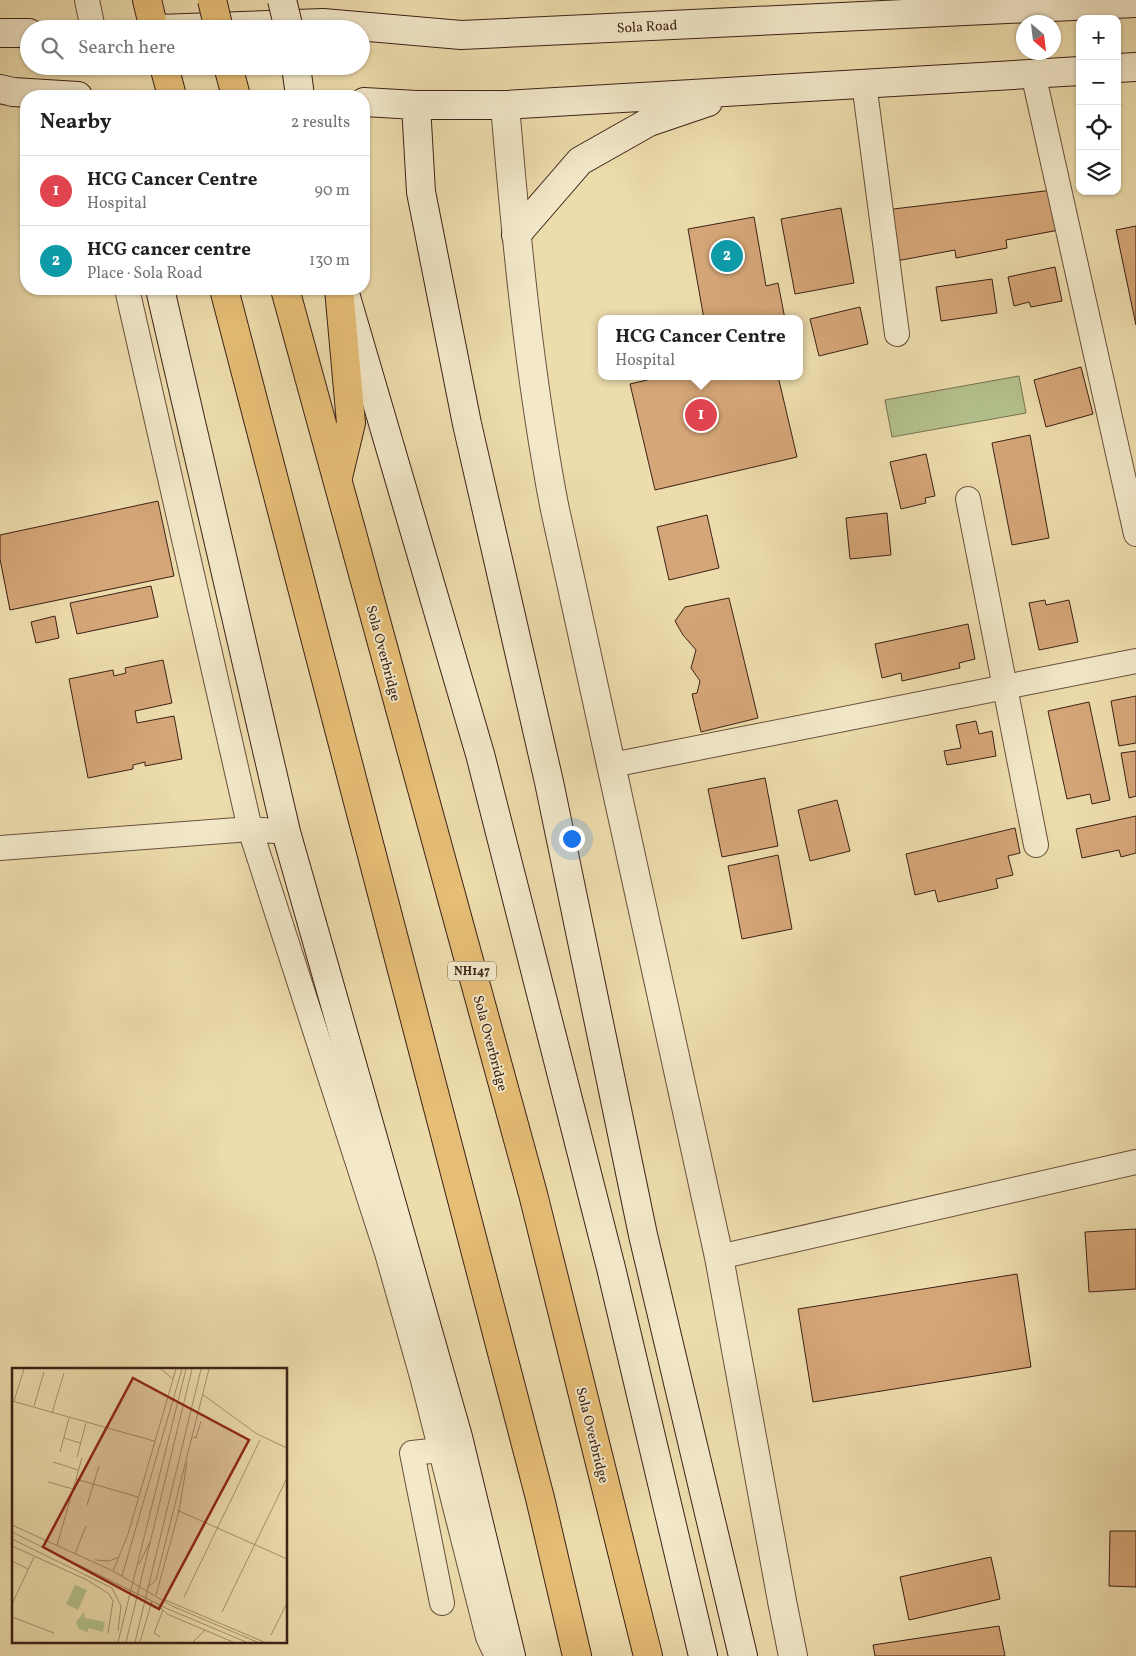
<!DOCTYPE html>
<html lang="en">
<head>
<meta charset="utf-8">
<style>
	body { margin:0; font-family:Vollkorn,serif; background:#f2f2f2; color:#202124 }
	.controls { position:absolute; right:15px; top:15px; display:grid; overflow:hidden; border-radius:10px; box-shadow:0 1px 4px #0004 }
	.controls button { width:45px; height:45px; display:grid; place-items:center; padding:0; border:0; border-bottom:1px solid #e0e0e0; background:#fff; color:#202124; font:25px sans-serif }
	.compass { position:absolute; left:1016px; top:15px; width:45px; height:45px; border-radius:50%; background:#fff; box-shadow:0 1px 4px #0004; rotate:152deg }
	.you { position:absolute; left:571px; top:838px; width:18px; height:18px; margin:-12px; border:4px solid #fff; border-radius:50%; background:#1a73e8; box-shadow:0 0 0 8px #1a73e833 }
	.badge { display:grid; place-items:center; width:32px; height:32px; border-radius:50%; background:#111827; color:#fff; font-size:16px; font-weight:700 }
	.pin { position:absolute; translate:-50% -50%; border:2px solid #fff; box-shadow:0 1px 5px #0006 }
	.popup { position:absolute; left:598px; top:315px; width:205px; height:65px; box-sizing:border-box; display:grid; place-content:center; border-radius:10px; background:#fff; filter:drop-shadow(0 1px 4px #0005); font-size:16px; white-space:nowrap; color:#757577 }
	.popup b { font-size:19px; color:#202124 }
	.popup::after { content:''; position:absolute; left:50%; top:100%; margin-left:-10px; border:10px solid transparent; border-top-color:#fff }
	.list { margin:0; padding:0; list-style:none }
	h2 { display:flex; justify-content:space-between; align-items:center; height:65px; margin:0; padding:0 20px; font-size:21px }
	h2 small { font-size:16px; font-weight:400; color:#757577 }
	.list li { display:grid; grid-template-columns:32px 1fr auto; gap:15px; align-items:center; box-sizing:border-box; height:70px; padding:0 20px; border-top:1px solid #e0e0e0 }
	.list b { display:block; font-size:19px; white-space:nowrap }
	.list p { margin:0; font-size:16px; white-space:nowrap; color:#757577 }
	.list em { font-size:16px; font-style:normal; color:#757577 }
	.icon { flex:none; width:28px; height:28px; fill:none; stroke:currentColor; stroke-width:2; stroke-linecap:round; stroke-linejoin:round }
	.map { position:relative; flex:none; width:1136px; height:1656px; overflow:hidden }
	.search { position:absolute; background:#fff; box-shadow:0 1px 4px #0004; left:20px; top:20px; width:350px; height:55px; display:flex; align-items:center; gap:12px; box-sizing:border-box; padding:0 18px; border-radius:28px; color:#757577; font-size:19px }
	.panel { position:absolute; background:#fff; box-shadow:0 1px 4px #0004; left:20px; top:90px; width:350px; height:205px; border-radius:20px }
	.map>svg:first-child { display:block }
	.green { fill:#b4c28d; stroke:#787252 }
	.building { fill:#d5a677; stroke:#3c2117 }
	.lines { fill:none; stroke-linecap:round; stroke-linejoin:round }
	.minor-casing { stroke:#68503c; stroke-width:26 }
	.tertiary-casing { stroke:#68503c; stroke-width:30 }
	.secondary-casing { stroke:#3c2117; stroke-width:30 }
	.trunk-casing { stroke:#3c2117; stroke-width:30 }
	.minor { stroke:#f3e9ca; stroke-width:24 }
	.tertiary { stroke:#f3e9ca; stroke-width:28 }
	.secondary { stroke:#f3e9ca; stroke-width:28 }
	.trunk { stroke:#e6be76; stroke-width:28 }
	.secondary-bridge-casing { stroke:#3c2117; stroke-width:30; stroke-linecap:butt }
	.trunk-bridge-casing { stroke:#3c2117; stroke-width:30; stroke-linecap:butt }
	.secondary-bridge { stroke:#f3e9ca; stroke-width:28 }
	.trunk-bridge { stroke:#e6be76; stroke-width:28 }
	.labels { text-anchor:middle; stroke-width:4; stroke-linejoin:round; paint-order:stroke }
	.shield { fill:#f3e9ca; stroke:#735d4d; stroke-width:1 }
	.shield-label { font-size:12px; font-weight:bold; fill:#3c2117 }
	.street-label { font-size:14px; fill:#3c2117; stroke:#f3e9ca }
	.inset-road { fill:none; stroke:#a69271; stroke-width:1 }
	.view { fill:#8f2418; fill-opacity:0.15; stroke:#8f2418; stroke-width:2.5 }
	.inset-edge { fill:none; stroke:#3c2117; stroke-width:2.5 }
</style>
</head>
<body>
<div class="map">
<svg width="1136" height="1656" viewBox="0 0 1136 1656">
	<rect width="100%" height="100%" fill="#edddad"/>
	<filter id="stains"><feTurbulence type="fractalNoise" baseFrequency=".004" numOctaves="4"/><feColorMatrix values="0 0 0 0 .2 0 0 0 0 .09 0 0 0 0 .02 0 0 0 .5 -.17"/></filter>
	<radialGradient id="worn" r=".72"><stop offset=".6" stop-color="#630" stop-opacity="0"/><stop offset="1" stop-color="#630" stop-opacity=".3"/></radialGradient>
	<path class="green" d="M1019,376L1026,413L892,437L885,400Z"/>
	<path class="building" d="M1053,190L1059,230L1006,240L1007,248L956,258L955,250L891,262L885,210Z
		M841,208L854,283L795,294L781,219Z
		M754,217L766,286L778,283L785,319H751V316L735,319H704L688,229Z
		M1136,226V325L1116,230Z
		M1055,267L1062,301L1031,307L1029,302L1014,306L1008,277Z
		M992,279L997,313L941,321L936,287Z
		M860,307L868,344L819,356L810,319Z
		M1081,367L1093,414L1046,427L1034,380Z
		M664,376H778L797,457L655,490L630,384Z
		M1030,435L1049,538L1012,545L992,443Z
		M926,454L935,496L925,498L926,503L901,509L890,462Z
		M158,501L174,576L10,610L0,559V535Z
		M887,513L891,555L850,559L846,518Z
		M707,515L719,568L669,580L657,527Z
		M151,586L158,617L77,634L70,603Z
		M729,598L758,718L701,732L692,694L697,693L700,681L691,668L696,650L683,635L675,621L685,607Z
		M1045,600L1046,605L1069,600L1078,642L1039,650L1029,603Z
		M55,616L59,638L36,643L31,622Z
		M968,624L975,659L959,663L960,668L902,681L901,673L882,678L875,644Z
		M163,660L172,703L135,711L137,723L174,716L182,759L145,766V762L133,765V769L88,778L69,679L113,670L114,676L126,673L125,668Z
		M1136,696V743L1119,746L1111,701Z
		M1089,702L1110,800L1092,804L1090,794L1067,799L1048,711Z
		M976,721L979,734L992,731L996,756L947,765L944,751L961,748L956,725Z
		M1136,751V796L1129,798L1121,753Z
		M765,778L778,846L722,857L708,789Z
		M837,800L850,851L810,861L798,810Z
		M1136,816V853L1121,857L1119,850L1082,858L1076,829Z
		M1015,828L1020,853L1008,856L1013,875L996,879L998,888L938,902L935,890L915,895L906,854Z
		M778,855L792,929L742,939L728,866Z
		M1136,1229V1289L1089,1292L1085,1232Z
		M1017,1274L1031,1367L813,1402L798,1309Z
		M1110,1531H1136V1587L1109,1586Z
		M991,1557L1000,1599L909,1620L900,1577Z
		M999,1626L1005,1656H875L873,1645Z"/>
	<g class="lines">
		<defs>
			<path id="minor" d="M87,0L93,29
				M1033,73L1136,534
				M864,83L897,334
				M127,289L250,829L387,1253L423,1380L488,1637L497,1656
				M968,499L1036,845
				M612,765L1136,661
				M0,848L250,829L286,832
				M719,1257L1136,1162
				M440,1450L412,1453L442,1603"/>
			<path id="tertiary" d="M505,105C516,238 529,373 554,505L719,1257L782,1601L793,1656"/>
			<path id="secondary" d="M158,29L323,23L461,35L1136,3
				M0,33H29
				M296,66L300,96
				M1117,68L1136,67
				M0,89L13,92L78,96
				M364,102L416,105H505L1080,71
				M416,105L421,192L467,424L549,782L643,1235L743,1656
				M516,235L580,161L649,122L708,102
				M160,289L286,832L458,1437L511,1656
				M346,297L480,754L611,1268L703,1656"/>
			<path id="trunk" d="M147,0L154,29
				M164,66L172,96
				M228,66L236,96
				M224,289L540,1498L577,1656
				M285,289L533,1194L648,1656
				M338,477L351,423L339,289"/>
		</defs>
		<use href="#minor" class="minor-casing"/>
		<use href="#tertiary" class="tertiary-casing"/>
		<use href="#secondary" class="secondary-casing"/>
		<use href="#trunk" class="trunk-casing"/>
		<use href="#minor" class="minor"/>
		<use href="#tertiary" class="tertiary"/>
		<use href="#secondary" class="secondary"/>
		<use href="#trunk" class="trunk"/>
		<defs>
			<path id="secondary-bridge" d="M282,0L289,29"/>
			<path id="trunk-bridge" d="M212,0L219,29"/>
		</defs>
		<use href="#secondary-bridge" class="secondary-bridge-casing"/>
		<use href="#trunk-bridge" class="trunk-bridge-casing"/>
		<use href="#secondary-bridge" class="secondary-bridge"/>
		<use href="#trunk-bridge" class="trunk-bridge"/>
	</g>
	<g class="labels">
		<rect class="shield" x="448" y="961.5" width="48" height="19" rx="4"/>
		<g class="shield-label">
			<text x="472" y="975">NH147</text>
		</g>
		<g class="street-label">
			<text transform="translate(647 26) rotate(-3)" y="5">Sola Road</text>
			<text transform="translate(384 653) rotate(75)" y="5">Sola Overbridge</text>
			<text transform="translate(491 1043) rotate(75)" y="5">Sola Overbridge</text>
			<text transform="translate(593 1435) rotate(76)" y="5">Sola Overbridge</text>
		</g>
	</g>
	<g transform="translate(12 1368)">
		<rect width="275" height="275" fill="#edddad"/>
		<path d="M63,217L75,222L66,242L54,236ZM72,244L73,250L93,254L91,264L77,260L75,264L67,261L64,254Z" fill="#b4c28d"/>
		<path class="inset-road" d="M149,1L161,11M190,26L245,66L275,80M0,33L142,73M2,33L12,1M22,38L32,4M40,45L52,5M181,69L184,70L189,53M52,70L68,75M48,84L57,50M65,89L74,55M41,94L66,102M64,111L126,129M36,114L61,121M75,137L87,98M165,142L275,191M0,157L101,203L160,238L245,274M0,164L156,241L234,274M0,171L100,220L109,238L106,263M45,177L70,90M0,178L75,212L97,226L101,233L96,265M63,186L74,158M83,192L97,193L107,189M0,193L16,201M127,196L138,174M101,203L116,166L164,1M110,208L170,1M135,220L144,212L197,1M144,227L167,143L175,94M172,229L248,72M151,231L252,274M0,236L22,189M146,237L155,246L221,274M210,244L275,110M0,249L42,265M259,267L275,235M148,269L142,265L151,242M106,274L174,1M114,274L180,1M123,274L189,1M128,274L140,233M181,274L193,262"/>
		<path class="view" d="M121,10L237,72L147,241L31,179Z"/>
		<rect width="275" height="275" class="inset-edge"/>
	</g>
	<rect width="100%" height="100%" filter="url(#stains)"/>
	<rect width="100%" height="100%" fill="url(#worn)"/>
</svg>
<div class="controls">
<button>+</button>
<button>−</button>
<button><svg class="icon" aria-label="locate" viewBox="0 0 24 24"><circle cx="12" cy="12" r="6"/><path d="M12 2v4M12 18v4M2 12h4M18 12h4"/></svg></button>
<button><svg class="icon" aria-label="layers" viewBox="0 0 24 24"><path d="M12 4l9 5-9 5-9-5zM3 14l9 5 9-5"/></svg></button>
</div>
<svg class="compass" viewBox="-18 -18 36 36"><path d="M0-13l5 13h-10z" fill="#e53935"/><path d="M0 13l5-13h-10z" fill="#757577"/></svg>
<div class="you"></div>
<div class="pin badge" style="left:701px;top:415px;background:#e0444e">1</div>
<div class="popup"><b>HCG Cancer Centre</b>Hospital</div>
<div class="pin badge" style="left:727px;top:256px;background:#0f9aa8">2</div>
<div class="search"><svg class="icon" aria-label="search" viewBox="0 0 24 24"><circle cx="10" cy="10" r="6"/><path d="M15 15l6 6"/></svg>Search here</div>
<section class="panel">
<h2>Nearby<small>2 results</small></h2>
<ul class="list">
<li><span class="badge" style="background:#e0444e">1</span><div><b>HCG Cancer Centre</b><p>Hospital</p></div><em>90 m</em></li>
<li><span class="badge" style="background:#0f9aa8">2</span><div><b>HCG cancer centre</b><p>Place · Sola Road</p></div><em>130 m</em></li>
</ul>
</section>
</div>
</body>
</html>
